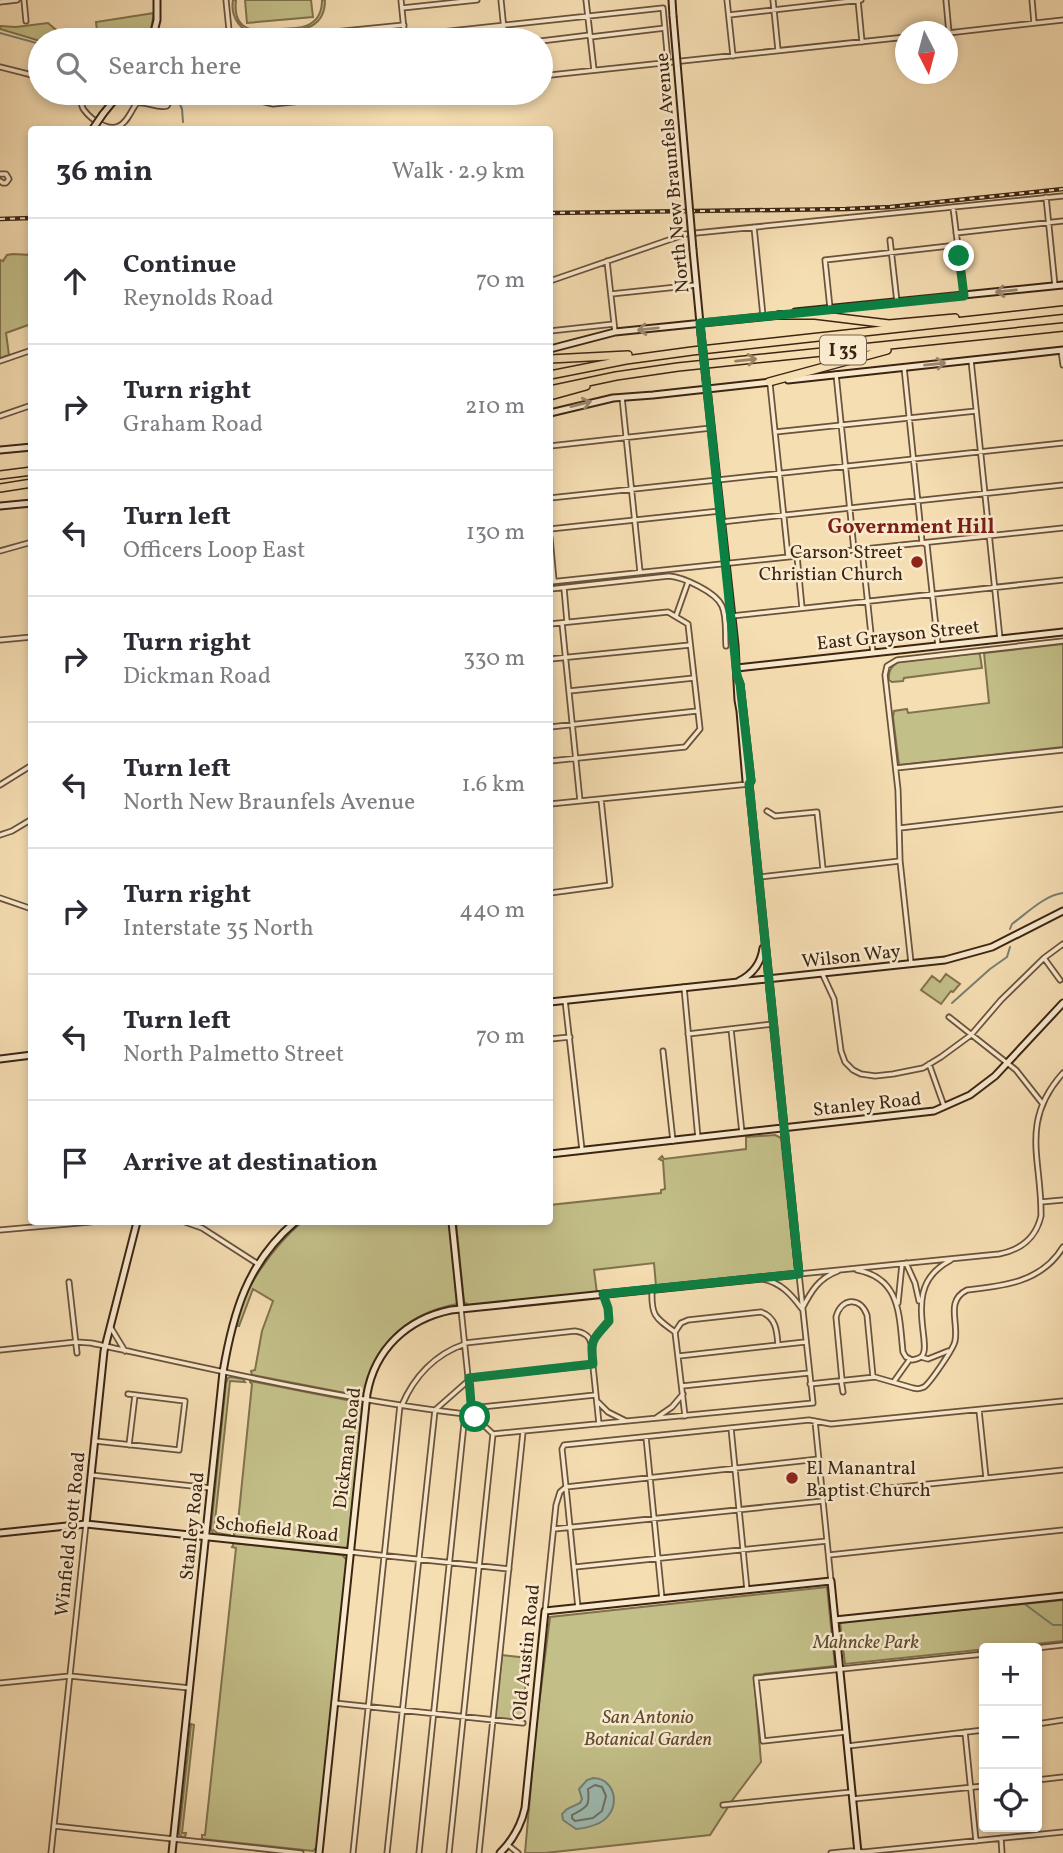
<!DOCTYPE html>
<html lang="en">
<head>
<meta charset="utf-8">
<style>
	body { margin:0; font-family:Vollkorn,serif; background:#f2f2f3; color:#2b2b33 }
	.controls { position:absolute; right:21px; bottom:21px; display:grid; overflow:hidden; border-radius:7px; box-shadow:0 4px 10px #0003 }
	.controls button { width:63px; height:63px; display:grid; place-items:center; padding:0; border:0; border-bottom:2px solid #e1e1e2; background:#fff; color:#2b2b33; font:35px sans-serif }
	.compass { position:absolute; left:895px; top:21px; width:63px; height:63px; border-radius:50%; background:#fff; box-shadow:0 4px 10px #0003; rotate:174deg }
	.stop { position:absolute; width:21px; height:21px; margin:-16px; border:5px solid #0b8043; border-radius:50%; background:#fff }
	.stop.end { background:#0b8043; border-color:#fff; box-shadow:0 2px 7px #0008 }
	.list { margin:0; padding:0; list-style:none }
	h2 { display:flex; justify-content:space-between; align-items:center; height:91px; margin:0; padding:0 28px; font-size:30px }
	h2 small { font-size:23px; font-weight:400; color:#7c7c81 }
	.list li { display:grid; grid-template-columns:46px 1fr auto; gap:21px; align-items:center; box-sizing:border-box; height:126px; padding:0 28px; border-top:2px solid #e1e1e2 }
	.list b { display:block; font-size:26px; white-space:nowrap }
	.list p { margin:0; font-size:23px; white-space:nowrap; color:#7c7c81 }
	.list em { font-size:23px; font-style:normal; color:#7c7c81 }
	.icon { flex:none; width:38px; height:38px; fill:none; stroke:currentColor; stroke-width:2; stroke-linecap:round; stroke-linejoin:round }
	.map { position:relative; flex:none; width:1063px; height:1853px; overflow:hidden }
	.search { position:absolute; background:#fff; box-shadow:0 4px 10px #0003; left:28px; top:28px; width:525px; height:77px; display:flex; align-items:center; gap:18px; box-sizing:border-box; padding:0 24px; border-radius:38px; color:#7c7c81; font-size:26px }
	.panel { position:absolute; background:#fff; box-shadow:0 4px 10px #0003; left:28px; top:126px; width:525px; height:1099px; border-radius:7px }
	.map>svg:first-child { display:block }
	.green { fill:#c3bf88; stroke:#80724e; stroke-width:2 }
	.water { fill:#9dbbb2; stroke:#767f72; stroke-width:2 }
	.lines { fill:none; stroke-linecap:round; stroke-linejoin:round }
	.shore { stroke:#6c7062; stroke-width:2 }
	.stream { stroke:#767f72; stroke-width:2 }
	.street-casing { stroke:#6a523b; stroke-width:7 }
	.secondary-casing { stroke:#3c2413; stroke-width:9 }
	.highway-casing { stroke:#3c2413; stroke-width:10 }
	.street { stroke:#f9eace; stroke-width:3.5 }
	.secondary { stroke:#f9eace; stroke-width:5 }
	.highway { stroke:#f6deb3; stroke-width:7 }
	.rail-casing { stroke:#3c2413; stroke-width:4.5 }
	.rail { stroke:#f9eace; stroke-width:2; stroke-dasharray:5; stroke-linecap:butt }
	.secondary-bridge-casing { stroke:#3c2413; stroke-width:9; stroke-linecap:butt }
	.secondary-bridge { stroke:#f9eace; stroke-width:5 }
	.oneway { stroke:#9a8770 }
	.oneway2 { stroke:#998163 }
	.route { stroke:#0b8043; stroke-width:9 }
	.poi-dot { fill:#8f2418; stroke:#f9eace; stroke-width:2.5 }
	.labels { text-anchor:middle; stroke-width:5; stroke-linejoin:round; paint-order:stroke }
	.shield { fill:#f9eace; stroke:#755f4b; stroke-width:2 }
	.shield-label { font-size:18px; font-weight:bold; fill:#3c2413 }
	.street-label { font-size:19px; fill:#3c2413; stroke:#f9eace }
	.poi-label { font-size:19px; fill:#3c2413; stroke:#f9eace; text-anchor:end }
	.park-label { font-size:19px; font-style:italic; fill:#5e4b30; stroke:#f9eace }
	.neighbourhood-label { font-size:21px; font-weight:bold; fill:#7a1f14; stroke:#f9eace }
</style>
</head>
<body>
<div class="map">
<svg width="1063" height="1853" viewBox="0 0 1063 1853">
	<rect width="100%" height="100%" fill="#f6deb3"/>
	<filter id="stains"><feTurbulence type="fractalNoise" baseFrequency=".00286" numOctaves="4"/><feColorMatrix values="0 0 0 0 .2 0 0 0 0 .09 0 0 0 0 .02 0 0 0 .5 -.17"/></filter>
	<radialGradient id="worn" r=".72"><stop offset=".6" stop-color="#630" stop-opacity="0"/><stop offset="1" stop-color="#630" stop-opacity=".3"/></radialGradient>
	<path class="green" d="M233,0H236C232,34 258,32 282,29C291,28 302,29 310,24C319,19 322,10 322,0H325C325,28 304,30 282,32C275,33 267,34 260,34C241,34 230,17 233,0Z
		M245,0H311L313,17L247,23Z
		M154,13L149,40H98L96,22Z
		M48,23L68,40L40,41L0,29V26L16,27Z
		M13,254L31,255V324L6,333L9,355L0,358V260L3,261L7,255Z
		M1063,644V747L899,765L893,717L894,711L907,709L908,713L989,703L984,653Z
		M978,653L980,655L982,668L904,678L903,681L892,682L889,680C888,671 891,667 898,662Z
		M946,974L960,984L953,992L951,991L941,1004L921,990L932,976L940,982Z
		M775,1135L781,1138L795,1270L792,1272L656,1286L654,1263L594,1270L597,1293L469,1305L464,1302L456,1222H550V1205L661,1193V1190L665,1189L663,1161L659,1159L662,1156L664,1159L746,1149V1137Z
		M302,1222H449L457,1304C406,1314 377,1342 364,1392L361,1396L252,1375L251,1371L255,1370L262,1331L273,1301L253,1289L239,1326H237C240,1290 276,1244 302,1222Z
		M231,1377L243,1379L245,1382L230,1381L214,1530L217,1533L229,1535L228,1536L214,1535L211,1529L226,1383L228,1378Z
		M250,1381L357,1402L363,1405L348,1546L345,1549L234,1537V1533L237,1532L252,1384L250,1382Z
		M234,1543L342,1555L347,1560L317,1847L313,1851L202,1839V1835H205L236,1548L232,1547Z
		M827,1587L835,1666L754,1675L761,1762L734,1798L710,1835L545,1853H525L536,1728L550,1617Z
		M1063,1600V1641L845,1664L840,1622Z
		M502,1655L528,1658L523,1716L518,1721L495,1718Z
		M191,1724L194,1725L182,1833H186L185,1837H182L179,1834Z"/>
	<path class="water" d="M593,1778C613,1778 620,1802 608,1816C601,1825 586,1828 576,1829L563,1820L562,1814L567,1809L580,1803L582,1799L579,1789L587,1780Z"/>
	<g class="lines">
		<path class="shore" d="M595,1785L602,1787L606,1796L602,1811L593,1818L575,1821L572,1818V1815C587,1807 590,1807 588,1789Z"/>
		<path class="stream" d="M0,33L40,44
			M175,93L182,109L183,122
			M1010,929L1012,924C1027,913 1045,895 1063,893
			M952,1003L990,969L1007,957L1010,947
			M1026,1605L1053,1625H1063"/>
		<defs>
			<path id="street" d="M24,0L26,21
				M226,0L230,40
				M401,0L405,40
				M501,0L505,40
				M586,0L594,70
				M727,0L733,56
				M773,0L778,50
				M858,0L862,42
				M946,0L949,33
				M1032,0L1034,23
				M0,2L17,0
				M402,8L477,0
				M729,15L861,0
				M948,33L1063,20
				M313,34L317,40
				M405,36L663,8L668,62
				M590,37L665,28
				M253,40L404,25
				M541,41L590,35
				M0,67L40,77
				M541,76L906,37
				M81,93C81,99 80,105 84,110C91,119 107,132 119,126C128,122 131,110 137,103C147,101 157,109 167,106L169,102L168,93
				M92,93L93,94
				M227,93L273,104L378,93
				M0,174H6L9,179L6,183H3L0,181
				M1046,197L1055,286
				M953,207L964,295
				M754,227L763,316
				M956,233L1063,221
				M890,240L897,302
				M607,261L615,332
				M550,281L686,234L1063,196
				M611,294L696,285
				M830,308L825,260L958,245
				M550,331L614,324
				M1061,350L1063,365
				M971,360L1000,639
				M0,361L32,350
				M904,367L922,542L927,545L938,646
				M836,374L854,550
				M770,384L788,556
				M622,397L640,572
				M0,416L32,405
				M775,432L976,411
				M550,446L711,428
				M550,498L1063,443
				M721,522L1063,485
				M550,529L720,511
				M550,538L554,581
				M862,549L873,653
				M0,551L32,542
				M797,556L802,608
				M550,582L1063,528
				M564,588L567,622
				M550,589L669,576C683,577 716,592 722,606C727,617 725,634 726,646
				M676,616L688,582
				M732,616L1063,580
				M562,623L580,801
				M550,624L668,612L688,624L700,729L685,747L550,761
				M0,640L32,637
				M550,659L690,645
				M569,691L694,678
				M550,727L697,711
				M896,768L1063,750
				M0,785L32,765
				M550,804L749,784
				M767,811L775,816L817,812L823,869
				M900,828L1063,809
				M0,835L12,831L32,819
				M759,877L900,861
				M550,893L610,885L601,799
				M0,898L32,909
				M1044,958L1060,980
				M911,963L900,861L898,790L885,675L887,666L897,660L1063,641
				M822,973L834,999L841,1051L845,1062L853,1070L861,1074L875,1076L893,1074L923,1068L941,1057L971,1035L1001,1000L1044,958L1063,944
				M684,987L698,1138
				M565,1000L582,1150
				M949,1017L1016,1070L1042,1103
				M731,1029L742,1133
				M688,1034L773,1024
				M550,1039L570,1037
				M663,1051L673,1141
				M929,1064L944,1106
				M1041,1202L1063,1200
				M185,1222L202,1228L258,1264
				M0,1230L90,1222
				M906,1263L915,1283L919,1301
				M857,1270C901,1278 899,1316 903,1352L906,1357L912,1360C916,1359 919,1359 922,1356C926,1351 924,1344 924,1339C920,1306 916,1278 951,1260
				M763,1279C781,1283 791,1294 802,1309C811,1291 819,1278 838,1271
				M69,1282L77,1353
				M652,1289C651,1315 654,1317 675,1332L685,1416
				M898,1303L902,1264
				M461,1309L472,1416
				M111,1328L125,1351
				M675,1332L681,1323L688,1320L761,1312C776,1317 777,1331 778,1345
				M465,1343L575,1331C583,1332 590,1336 591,1344
				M0,1350L76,1342L91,1343C215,1370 339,1399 465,1414L475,1417L493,1434
				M679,1356L805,1342
				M921,1357L928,1359L948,1351
				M469,1378L592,1365
				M841,1380L843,1392
				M842,1380L836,1317C841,1298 860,1296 867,1315L873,1377
				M895,1380L910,1359
				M810,1384L875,1377L913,1388C918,1389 919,1389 924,1387C930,1383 954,1348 955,1341C959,1322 945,1301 967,1290C1004,1286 1042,1282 1063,1247
				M682,1386L809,1373
				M598,1402L608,1412L626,1421
				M402,1405C414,1377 435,1354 465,1344
				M472,1408L595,1395
				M979,1410L986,1478
				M656,1418L672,1407L683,1394
				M815,1421L831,1581
				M599,1424L591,1347L593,1340L609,1321L608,1308L603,1294
				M731,1428L747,1590
				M493,1434L813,1403L799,1274L999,1254C1020,1250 1036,1238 1041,1216C1042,1160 1019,1122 1063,1073
				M646,1437L662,1599
				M95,1441L179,1450L185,1401L128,1394
				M129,1445L135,1395
				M91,1475L211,1488
				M823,1495L1063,1470
				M554,1529L823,1501
				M351,1552L509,1569
				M829,1555L1063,1530
				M575,1567L827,1541
				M578,1608L566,1487L819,1459
				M545,1611L556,1505L560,1492L566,1487L562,1449L564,1445L809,1420L831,1424L1063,1401
				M1036,1648L1063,1645
				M0,1683L70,1676L190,1688
				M334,1703L523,1723
				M1037,1724L1063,1720
				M846,1732L763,1741L756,1678L984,1654
				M965,1732L976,1841
				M848,1746L984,1730
				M1037,1780L1063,1777
				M853,1799L984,1786
				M723,1805L852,1792
				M54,1826L301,1853
				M1001,1838L1002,1853
				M508,1845L518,1853
				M51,1853L86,1524
				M353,1853L400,1405
				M387,1853L435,1410L469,1380
				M419,1853L465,1414
				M449,1853L493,1434
				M479,1853L523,1432
				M831,1853L851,1851L864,1852L1063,1832"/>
			<path id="secondary" d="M672,0L673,16
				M152,40L157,20V0
				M103,114L120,93
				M693,250L701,334
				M795,312L1063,285
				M550,349L615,332L781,315
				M706,379L735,645L738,700L740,711L746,781L749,784
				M788,380L1063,350
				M550,413L613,398L653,395L771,382
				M0,450L32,447
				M0,506L32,503
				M737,668L1063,632
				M739,981C753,974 761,963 763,948
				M550,1002L945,960L992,947L1063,911
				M0,1059L32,1055
				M550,1154L934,1111L970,1095L995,1076L1063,1003
				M452,1222L461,1309
				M86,1524L104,1351L137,1222
				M0,1533L86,1524L351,1552
				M835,1620L1063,1596
				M172,1853L223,1372C233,1313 247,1263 295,1222
				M319,1853L367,1394C375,1349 407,1319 451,1310L799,1274L749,784L751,781L740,684L737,676
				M500,1853C513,1840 521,1826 525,1808L545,1611L831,1581L858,1853"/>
			<path id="highway" d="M779,315H815L889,324L955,318
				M550,359L628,355
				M550,375L626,360L692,351L1063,310
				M769,382L887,350
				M550,390L616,376L678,367L1063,327
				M550,396L586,386
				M0,475L32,471
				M0,488L32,483"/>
		</defs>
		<use href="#street" class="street-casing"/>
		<use href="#secondary" class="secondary-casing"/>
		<use href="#highway" class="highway-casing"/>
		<use href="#street" class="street"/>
		<use href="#secondary" class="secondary"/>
		<use href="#highway" class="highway"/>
		<defs>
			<path id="rail" d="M550,213L846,209L890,207L1063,189
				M0,219L32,218"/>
		</defs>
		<use href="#rail" class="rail-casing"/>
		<use href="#rail" class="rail"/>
		<defs>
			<path id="secondary-bridge" d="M673,16L693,250
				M92,130L103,114
				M701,334L706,379"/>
		</defs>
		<use href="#secondary-bridge" class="secondary-bridge-casing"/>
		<use href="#secondary-bridge" class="secondary-bridge"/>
	</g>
	<defs><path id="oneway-shaft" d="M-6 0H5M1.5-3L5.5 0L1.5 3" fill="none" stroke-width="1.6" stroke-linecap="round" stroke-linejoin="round" transform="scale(1.75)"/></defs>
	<g class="oneway">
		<use href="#oneway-shaft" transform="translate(1006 291) rotate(174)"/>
		<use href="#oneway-shaft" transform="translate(648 329) rotate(174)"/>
		<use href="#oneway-shaft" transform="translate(935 364) rotate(-6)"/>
		<use href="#oneway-shaft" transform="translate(581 404) rotate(-14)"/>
	</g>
	<use class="oneway2" href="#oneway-shaft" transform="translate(746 360) rotate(-6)"/>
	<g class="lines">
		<path class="route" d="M475,1417L472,1416L469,1378L593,1364C590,1338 593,1340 609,1321L608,1308L603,1294L799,1274L749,784L751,781L740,684L737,676L700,323L964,296L959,256"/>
	</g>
	<g class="poi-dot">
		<circle cx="917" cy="562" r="7"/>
		<circle cx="792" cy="1478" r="7"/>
	</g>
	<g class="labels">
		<rect class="shield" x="820" y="335.5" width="46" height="29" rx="5"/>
		<g class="shield-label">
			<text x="843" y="356">I 35</text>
		</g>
		<g class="street-label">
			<text transform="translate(671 173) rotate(-95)" y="7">North New Braunfels Avenue</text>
			<text transform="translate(898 634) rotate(-6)" y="7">East Grayson Street</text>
			<text transform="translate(851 955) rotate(-6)" y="7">Wilson Way</text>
			<text transform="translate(867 1103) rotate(-6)" y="7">Stanley Road</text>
			<text transform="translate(346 1448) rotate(-83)" y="7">Dickman Road</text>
			<text transform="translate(191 1526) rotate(-84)" y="7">Stanley Road</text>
			<text transform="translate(277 1528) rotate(6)" y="7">Schofield Road</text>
			<text transform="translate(69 1534) rotate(-84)" y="7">Winfield Scott Road</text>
			<text transform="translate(525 1652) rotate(-84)" y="7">Old Austin Road</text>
		</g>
		<g class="poi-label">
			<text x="903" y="558">Carson Street<tspan x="903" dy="22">Christian Church</tspan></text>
			<text x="806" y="1474" text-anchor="start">El Manantral<tspan x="806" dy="22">Baptist Church</tspan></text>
		</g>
		<g class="park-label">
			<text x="866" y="1648">Mahncke Park</text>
			<text x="648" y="1723">San Antonio<tspan x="648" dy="22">Botanical Garden</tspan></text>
		</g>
		<g class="neighbourhood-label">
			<text x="911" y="533">Government Hill</text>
		</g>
	</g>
	<rect width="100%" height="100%" filter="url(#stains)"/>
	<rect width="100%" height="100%" fill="url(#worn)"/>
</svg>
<div class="controls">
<button>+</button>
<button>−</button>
<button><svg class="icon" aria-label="locate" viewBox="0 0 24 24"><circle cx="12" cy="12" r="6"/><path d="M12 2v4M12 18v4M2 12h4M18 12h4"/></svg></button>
</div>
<svg class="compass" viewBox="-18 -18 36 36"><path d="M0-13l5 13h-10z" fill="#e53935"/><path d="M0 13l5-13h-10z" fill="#7c7c81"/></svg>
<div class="stop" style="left:475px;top:1417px"></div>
<div class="stop end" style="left:959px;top:256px"></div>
<div class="search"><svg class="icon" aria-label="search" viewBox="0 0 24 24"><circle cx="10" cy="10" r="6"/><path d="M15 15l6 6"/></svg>Search here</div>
<section class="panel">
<h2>36 min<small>Walk · 2.9 km</small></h2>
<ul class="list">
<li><svg class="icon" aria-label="ahead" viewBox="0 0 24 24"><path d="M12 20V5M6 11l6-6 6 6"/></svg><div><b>Continue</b><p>Reynolds Road</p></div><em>70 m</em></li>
<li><svg class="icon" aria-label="right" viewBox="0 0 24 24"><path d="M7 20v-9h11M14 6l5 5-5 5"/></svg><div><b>Turn right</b><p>Graham Road</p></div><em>210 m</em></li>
<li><svg class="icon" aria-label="left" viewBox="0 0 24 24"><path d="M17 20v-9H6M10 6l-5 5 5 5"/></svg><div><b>Turn left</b><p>Officers Loop East</p></div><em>130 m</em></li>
<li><svg class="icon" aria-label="right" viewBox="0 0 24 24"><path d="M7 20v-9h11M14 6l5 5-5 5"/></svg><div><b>Turn right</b><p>Dickman Road</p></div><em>330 m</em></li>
<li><svg class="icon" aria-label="left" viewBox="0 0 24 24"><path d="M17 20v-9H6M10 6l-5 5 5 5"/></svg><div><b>Turn left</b><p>North New Braunfels Avenue</p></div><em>1.6 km</em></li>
<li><svg class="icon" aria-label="right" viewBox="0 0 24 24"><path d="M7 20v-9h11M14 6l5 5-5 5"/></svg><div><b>Turn right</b><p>Interstate 35 North</p></div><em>440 m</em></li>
<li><svg class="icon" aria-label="left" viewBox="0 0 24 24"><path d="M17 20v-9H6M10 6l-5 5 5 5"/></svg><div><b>Turn left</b><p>North Palmetto Street</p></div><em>70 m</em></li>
<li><svg class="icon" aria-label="arrive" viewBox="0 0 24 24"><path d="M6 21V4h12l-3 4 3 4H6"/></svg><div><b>Arrive at destination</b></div></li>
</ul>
</section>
</div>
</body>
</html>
